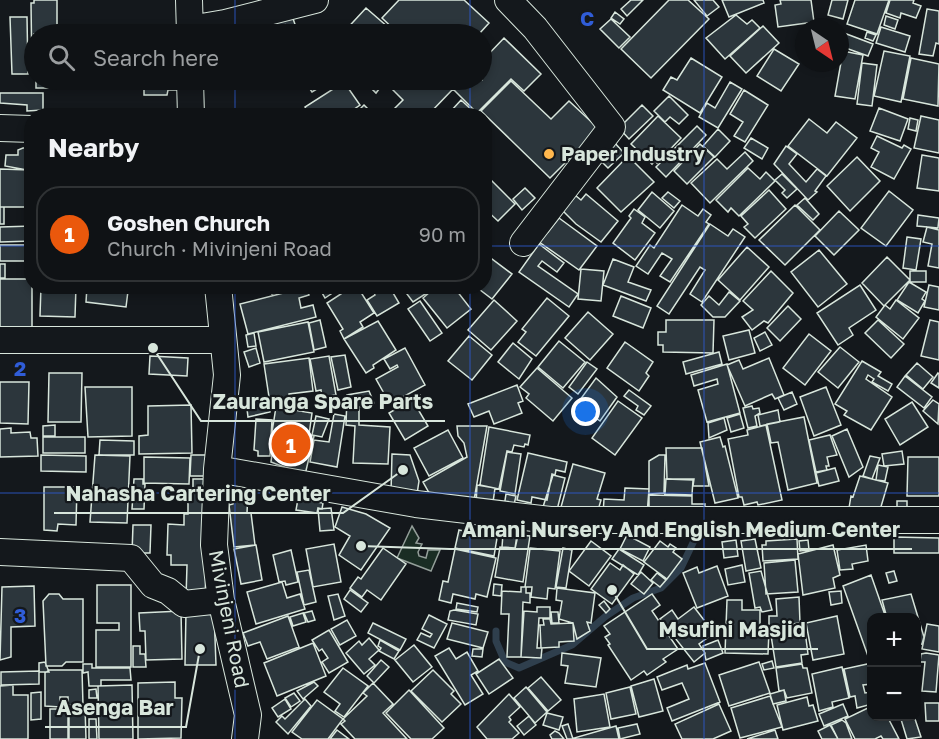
<!DOCTYPE html>
<html lang="en">
<head>
<meta charset="utf-8">
<style>
	body { margin:0; font-family:"Golos Text",sans-serif; background:#1d2022; color:#f1f3f6 }
	.controls { position:absolute; right:18px; bottom:18px; display:grid; overflow:hidden; border-radius:12px; box-shadow:0 3px 9px #0003 }
	.controls button { width:54px; height:54px; display:grid; place-items:center; padding:0; border:0; border-bottom:2px solid #2f3234; background:#0f1215; color:#f1f3f6; font:30px sans-serif }
	.compass { position:absolute; left:795px; top:18px; width:54px; height:54px; border-radius:50%; background:#0f1215; box-shadow:0 3px 9px #0003; rotate:145deg }
	.you { position:absolute; left:586px; top:412px; width:21px; height:21px; margin:-15px; border:4px solid #fff; border-radius:50%; background:#1a73e8; box-shadow:0 0 0 9px #1a73e833 }
	.badge { display:grid; place-items:center; width:39px; height:39px; border-radius:50%; background:#ea580c; color:#fff; font-size:20px; font-weight:700 }
	.pin { position:absolute; translate:-50% -50%; border:3px solid #fff; box-shadow:0 2px 6px #0006 }
	.list { margin:0; padding:0; list-style:none }
	h2 { display:flex; justify-content:space-between; align-items:center; height:78px; margin:0; padding:0 24px; font-size:26px }
	h2 small { font-size:20px; font-weight:400; color:#9b9ea0 }
	.list li { display:grid; grid-template-columns:39px 1fr auto; gap:18px; align-items:center; box-sizing:border-box; height:96px; margin:0 12px 12px; padding:0 12px; border:2px solid #2f3234; border-radius:24px }
	.list b { display:block; font-size:22px; white-space:nowrap }
	.list p { margin:0; font-size:20px; white-space:nowrap; color:#9b9ea0 }
	.list em { font-size:20px; font-style:normal; color:#9b9ea0 }
	.icon { flex:none; width:33px; height:33px; fill:none; stroke:currentColor; stroke-width:2; stroke-linecap:round; stroke-linejoin:round }
	.map { position:relative; flex:none; width:939px; height:739px; overflow:hidden }
	.search { position:absolute; background:#0f1215; box-shadow:0 3px 9px #0003; left:24px; top:24px; width:468px; height:66px; display:flex; align-items:center; gap:15px; box-sizing:border-box; padding:0 21px; border-radius:33px; color:#9b9ea0; font-size:22px }
	.panel { position:absolute; background:#0f1215; box-shadow:0 3px 9px #0003; left:24px; top:108px; width:468px; height:186px; border-radius:24px }
	.map>svg:first-child { display:block }
	.green { fill:#1a2d24; stroke:#939e99; stroke-width:1.5 }
	.lines { fill:none; stroke-linecap:round; stroke-linejoin:round }
	.stream { stroke:#2f3f4d; stroke-width:7 }
	.building { fill:#2c363c; stroke:#d8e6dc; stroke-width:1.5 }
	.minor-casing { stroke:#d8e6dc; stroke-width:28 }
	.minor { stroke:#14181c; stroke-width:26 }
	.grid { fill:none; stroke:#305dd8; stroke-width:1.5; stroke-opacity:0.55 }
	.poi-dot { fill:#ffb74d; stroke:#14181c; stroke-width:2 }
	.labels { text-anchor:middle; stroke-width:4.5; stroke-linejoin:round; paint-order:stroke }
	.poi-label { font-size:20px; font-weight:bold; fill:#d8e6dc; stroke:#14181c; text-anchor:start }
	.street-label { font-size:20px; fill:#d8e6dc; stroke:#14181c }
	.grid-label { font-size:20px; text-anchor:middle; font-weight:bold; fill:#305dd8; stroke:#14181c; stroke-width:4.5; stroke-linejoin:round; paint-order:stroke }
	.leader { fill:none; stroke:#d8e6dc; stroke-width:2 }
	.callout-dot { fill:#d8e6dc; stroke:#14181c; stroke-width:2 }
	.callout-label { font-size:21px; text-anchor:middle; font-weight:bold; fill:#d8e6dc; stroke:#14181c; stroke-width:4.5; stroke-linejoin:round; paint-order:stroke }
</style>
</head>
<body>
<div class="map">
<svg width="939" height="739" viewBox="0 0 939 739">
	<rect width="100%" height="100%" fill="#14181c"/>
	<path class="green" d="M412,526L419,538L416,543L422,544L418,552L419,556L426,558L428,550H440L431,571L397,558Z"/>
	<g class="lines">
		<path class="stream" d="M496,631V641L505,662L519,668L572,645L606,616L633,598L661,588L681,568L701,526"/>
	</g>
	<path class="building" d="M34,0H57V34H34V74H32L31,3H34Z
		M399,0H464L489,23L479,34H399L382,18Z
		M631,0H643L627,16L621,9Z
		M669,0H688L709,19L651,78L621,49Z
		M694,0H713L719,7L707,16Z
		M722,0H763L764,3L729,17Z
		M780,0H811L814,22L778,27L775,5L781,4Z
		M832,0H848L843,19L828,15Z
		M855,0H889L877,34L847,24Z
		M890,0H914L913,3L921,6L916,18L901,13L900,18L886,13Z
		M366,8L396,34H342Z
		M927,9L939,11V44L936,43L933,56L919,54Z
		M615,12L624,19L620,24L611,18Z
		M291,13L296,27L287,31L285,24V29L273,34H256L253,28Z
		M736,15L747,24L752,20L760,28L725,59L706,38Z
		M886,16L898,20L895,29L884,25Z
		M10,17H27L28,74H12Z
		M611,19L630,37L619,48L600,29Z
		M763,26L779,43L746,73L730,56Z
		M881,27L910,36L905,52L876,43Z
		M867,32L876,35L873,41L865,38Z
		M844,33L873,44L868,56L840,46Z
		M504,38L541,74L524,91L511,79L477,113L453,89L463,80H482V61Z
		M774,49L799,64L781,91L757,76Z
		M843,51L863,55L855,99L835,96Z
		M884,51L910,56L901,102L874,96Z
		M691,58L722,77L700,113L663,90L671,77L677,80Z
		M911,58L939,64L938,106L903,99Z
		M862,63L877,65L872,106L857,104Z
		M36,80H58L59,88H36Z
		M144,80H188V90H168L167,95H144Z
		M312,80H329L330,81L312,92L306,83Z
		M353,80H368L361,87Z
		M370,80H386L376,93L366,83Z
		M389,80H443L453,89L427,116H403L395,108L403,100L386,83Z
		M511,81L551,119L569,101L599,129L550,178L481,111Z
		M344,82L360,105L344,116H310L305,107Z
		M730,82L742,89L718,128L699,117L707,103L715,108Z
		M744,90L768,105L745,142L734,136L743,122L730,114Z
		M0,93H43V110L27,111V105L0,103Z
		M669,96L688,115L679,124L670,117L665,122L654,111Z
		M461,100L474,112L471,116H457L451,111Z
		M364,105L371,112L367,116H362L358,111Z
		M642,105L653,116L629,139L619,128Z
		M879,108L908,119L900,141L870,131Z
		M658,116L681,138L657,163L655,160L652,164L631,144Z
		M921,116L939,120V153L914,148Z
		M910,118L918,120L916,131L908,129Z
		M809,119L827,133L836,122L857,138L827,176L788,146Z
		M697,126L706,135L666,177L656,167Z
		M718,129L730,141L715,157L703,146Z
		M877,136L902,148L904,145L911,149L894,179L871,167L879,152L871,148Z
		M751,138L768,148L762,159L744,148Z
		M613,141L624,153L608,168L597,157Z
		M700,144L714,157L687,184L674,171Z
		M786,146L797,154L789,164L806,182L817,169L826,176L815,191L817,192L808,200L774,164Z
		M23,148H32V167L27,170L5,166L6,155H18V150Z
		M745,152L753,161L710,203L691,183L717,159L727,169Z
		M922,155L939,158V191L917,188Z
		M628,156L654,182L621,212L597,188Z
		M857,157L880,181L850,211L827,186Z
		M748,168L760,179L766,172L775,181L739,216L731,208L728,212L716,200Z
		M0,169L30,170L29,207H0Z
		M782,174L797,189L787,198L782,193L785,190L775,180Z
		M486,175L515,204L498,221L484,208Z
		M525,188L535,198L522,210L513,199Z
		M769,190L786,209L755,238L744,227L748,224L741,216Z
		M570,191L581,200L586,194L618,221L601,242L576,224L558,206Z
		M889,191L913,210L886,246L861,228Z
		M652,192L674,211L660,228L638,210Z
		M668,192L680,201L674,208L662,198Z
		M805,198L819,214L813,220L797,205Z
		M682,205L698,216L703,209L711,215L706,222L709,224L670,282L660,276L672,259L662,253L648,274L636,266L650,245L654,248Z
		M795,205L820,230L785,265L759,240Z
		M0,207H4V224H0Z
		M634,209L645,217L642,223L655,233L635,260L613,243L631,218L629,216Z
		M839,211L859,230L834,255L815,236Z
		M918,215L939,218L938,228L917,226Z
		M559,218L597,246L579,270L532,237L540,226L548,232Z
		M710,224L728,236L733,229L745,237L702,302L690,294L705,270L700,267L669,314L657,306Z
		M32,226V241L0,242V227Z
		M927,227L939,230V268L928,266L932,244L923,242Z
		M907,237L921,239L916,270L903,268Z
		M539,244L564,263L557,272L542,261L538,266L578,294L569,307L519,272Z
		M0,245H32V261H0Z
		M747,247L769,267L740,300L718,280Z
		M819,250L847,284L818,307L791,272Z
		M484,253L512,274L492,299L475,286H484Z
		M887,257L910,280L884,306L862,283Z
		M613,259L634,267L628,282L651,290L646,301L603,285Z
		M0,264H5V278H0Z
		M581,269L604,271L601,301L578,299Z
		M771,271L793,293L768,323L764,321L752,330L742,317L753,310L743,301Z
		M910,271H926V282H910Z
		M0,279H32V327H0Z
		M909,282L926,292L922,299L925,301L918,313L897,300Z
		M860,285L876,310L849,328L853,335L838,345L817,313Z
		M929,285L939,287V310L924,307Z
		M41,286H76L75,317L40,316Z
		M87,286L128,291L126,307L86,302Z
		M269,286H291L272,294Z
		M318,286H343L325,298Z
		M353,286H357L374,313L360,322L363,327L344,339L340,331L343,329L327,303Z
		M370,286H389L399,303L377,316L367,300L375,295Z
		M414,286H431L433,289L413,302L407,294Z
		M437,286H453L471,309L447,328L423,298Z
		M307,287L309,295L299,298L301,308L313,305L316,317L248,334L240,304Z
		M729,292L740,301L725,317H713L701,305L709,296L719,305Z
		M621,296L651,308L643,328L613,316Z
		M547,298L569,316L536,356L518,342L526,332L522,329Z
		M494,300L517,321L491,350L468,330Z
		M896,300L919,318L903,339L876,317L885,305L890,309Z
		M420,301L442,333L430,341L408,309Z
		M788,306L801,319L780,341L767,328Z
		M588,312L613,334L590,360L565,338Z
		M320,320L326,347L314,350L309,323Z
		M666,320H714L713,353L663,352V345H658V332H666Z
		M878,320L904,344L891,358L865,333Z
		M930,320L939,322V360L921,356Z
		M378,321L396,350L373,365L374,368L366,373L344,339Z
		M308,322L314,352L264,362L258,332Z
		M749,330L755,353L729,360L723,336Z
		M765,332L772,345L760,351L754,338Z
		M254,333L256,346L248,347L246,335Z
		M809,334L831,351L805,385L783,368Z
		M469,336L492,355L472,380L448,361Z
		M559,341L585,362L563,388L538,367Z
		M625,342L653,362L646,373L649,376L639,391L607,368Z
		M513,343L532,359L519,379L498,362Z
		M840,347L859,362L838,388L818,372Z
		M256,348L260,363L249,367L244,352Z
		M405,348L425,385L390,404L376,379L398,367L397,365L390,369L384,359Z
		M719,352L722,364L686,374L683,362Z
		M345,355L351,387L338,390L331,357Z
		M150,356L188,358L187,376L149,374Z
		M329,356L336,395L322,397L321,390L316,391L310,359Z
		M309,358L313,391L289,394V398L281,399L280,396L269,397L264,364Z
		M769,358L784,395L775,399L772,394L745,406L727,365L739,360L743,369Z
		M862,361L881,372L878,376L892,384L888,391L872,382L874,379L868,375L866,379L892,397L871,430L844,415L847,411L835,404Z
		M587,362L597,369L578,394L569,387Z
		M917,363L933,377L923,389L906,375Z
		M727,364L740,413L707,422L698,390L718,384L717,379L694,386L691,375Z
		M537,368L572,398L553,421L526,398L529,394L520,387Z
		M49,373H82L81,422H48Z
		M938,373L939,374V388L931,383Z
		M905,376L932,397L924,408L897,387Z
		M596,378L617,397L600,421L589,413L586,417L574,408Z
		M0,382H29L28,424L0,423Z
		M517,385L523,401L518,403L522,413L494,424L489,411L474,417L468,404Z
		M85,387H132V436L88,437Z
		M826,387L841,425L814,436L800,397Z
		M629,390L651,406L644,415L636,410L638,406L624,396Z
		M369,391L374,403L359,407V425L390,427L388,464L353,463L355,426L346,425L347,395Z
		M792,392L797,404L784,410L778,398Z
		M420,395L427,406L419,411L428,426L405,440L389,413Z
		M269,399L270,412L248,417L246,401Z
		M933,400L939,404L938,424L923,411Z
		M618,401L642,418L615,455L592,438Z
		M912,402L928,427L900,445L885,419Z
		M191,405L192,453L139,454V436L148,435V406Z
		M752,406L753,409L759,408L760,413L755,416L757,426L748,428L743,408Z
		M276,407L312,413L309,435L314,436L305,475L271,462L275,432H272Z
		M778,410L780,422L760,426L758,415Z
		M334,414L345,416L337,467L310,462L314,440L329,442Z
		M740,414L744,428L731,432L727,418Z
		M316,416L329,419L322,437L312,435Z
		M804,417L817,483L788,490L778,442L771,443L767,424Z
		M724,418L727,430L709,438L708,423Z
		M256,419L272,420L270,456H258V451L254,450Z
		M55,425V436H43V426Z
		M766,425L782,500L758,505L757,502L744,505L742,497H739L728,439L748,435L747,430Z
		M457,426H487L473,506L432,498L423,482L467,457L464,443L458,436Z
		M489,427L530,435L528,445L525,444L524,447L514,445L512,452L507,451L499,489L480,485Z
		M11,428V433L30,432L31,438H37L38,456L0,457V429Z
		M847,429L863,467L849,477L832,436Z
		M448,430L463,458L429,476L414,448Z
		M830,435L837,455L827,457L829,466H826L827,470L816,472L809,440Z
		M43,437H85V453H43Z
		M720,437L723,447L725,446L738,498L715,503L700,442Z
		M100,440L134,441V455H99Z
		M666,448H702L709,486H693L694,479H667Z
		M902,451L904,464L884,466L882,454Z
		M507,452L521,454L515,494L500,491Z
		M528,453L567,462L565,472L556,470L555,475L552,474L547,500L532,497L531,503L517,500Z
		M392,454L410,455L419,481L417,494L391,493Z
		M41,455L86,456V472L41,471Z
		M95,455L130,456L127,523L90,522Z
		M191,455H212V476H190Z
		M659,455H665L664,493L649,494V461Z
		M870,456L880,458L872,479L863,476Z
		M144,457L190,458L189,484L144,483Z
		M908,457H939V496H907Z
		M573,464L605,473L597,499L601,500L596,517L561,507Z
		M878,465L888,467L885,481L876,480Z
		M835,468L839,481L819,486L816,473Z
		M553,475L565,478L557,510L543,507Z
		M860,476L888,483L880,510L849,508L851,496L853,497Z
		M134,479H143V484H145L144,509H132Z
		M193,479H209L205,599L186,598L187,565H171V555H167L168,524L184,525V514H188V489H193Z
		M666,479L693,480L692,495L665,494Z
		M477,485L495,488L492,509L476,506Z
		M44,487H77L76,525L58,524L57,531L44,530Z
		M625,488L649,489L647,515L603,514L604,499L624,500Z
		M235,489L248,491L247,513H251L255,545L234,547L229,505L233,504Z
		M506,494L516,496L513,509L504,507Z
		M649,495L692,496V504H705L704,518L649,516Z
		M298,499L323,503L322,509L318,508L317,513L296,510Z
		M897,501H907V514L897,515Z
		M342,507L366,514L390,528L361,570L339,555L350,536L335,527Z
		M331,508L334,530L320,531L318,509Z
		M133,525H151L150,553H132Z
		M459,530L497,538L494,556L455,548Z
		M503,534L517,535L515,548L502,547Z
		M518,535L530,536L523,582L495,577L500,547L515,549Z
		M627,535L650,547L643,561L620,549Z
		M894,537L939,538V553H894Z
		M755,539L761,568L746,571L741,541Z
		M797,539L798,559L763,561L762,545H766V541Z
		M736,540L738,556L724,558L722,542Z
		M808,540L809,550L800,551L799,541Z
		M591,541L611,556L589,586L569,571Z
		M660,541L668,547L670,544L676,548L673,552L682,559L667,579L644,562Z
		M334,544L341,582L313,587L306,549Z
		M256,545L262,580L241,584L234,549Z
		M833,545L840,575L833,578L835,588L803,595L798,554Z
		M866,545L868,561L852,564L853,569L840,570L837,550Z
		M383,548L406,564L381,600L367,590L362,597L350,588L358,577L361,579Z
		M530,548L560,551L555,589L548,588L547,599L531,597L532,587H525Z
		M563,548L572,550L566,588L556,587Z
		M455,549L496,558L487,597L476,594L475,599L453,594L451,603L439,600L443,581L448,582Z
		M619,549L644,565L638,575L612,559Z
		M291,550L298,582L286,585L285,581L279,582L273,555Z
		M795,560L798,592L766,594L764,563Z
		M610,563L620,570L623,565L634,574L612,604L591,589Z
		M742,565L745,582L728,585L725,569Z
		M717,566L728,596L697,608L683,573L697,567L699,573Z
		M309,570L316,602L304,605L297,572Z
		M761,571L772,610L762,612L760,607L755,608L749,573Z
		M894,571L897,581L889,583L886,573Z
		M641,572L653,583L644,594L631,584Z
		M657,573L666,580L660,587L651,580Z
		M871,575L886,618H872V655L868,656L843,586Z
		M282,582L287,598L300,594L305,609L256,624L247,592Z
		M494,584L502,585L501,596L493,595Z
		M97,585H131V667H96V630H119V623H97Z
		M34,586L35,626L11,627V657L0,660L2,587Z
		M521,587H526V593H530V603L523,602L521,657H507L509,614H501L502,591L521,592Z
		M557,588L595,593L591,623L587,622L590,631L577,639L573,623L559,619L562,601L556,600Z
		M350,590L368,603L361,612L344,599Z
		M841,591L842,603L831,605L829,592Z
		M49,594H59L63,599H83V662H66L62,666H46L43,601Z
		M338,594L345,616L334,620L328,596Z
		M652,594L660,605L652,611L678,649L663,659L666,662L647,675L644,671L631,680L608,645L610,644L605,637L610,634L604,626Z
		M911,594L924,637L922,644L916,646V618H887L882,600Z
		M799,597L800,623L769,627V616H777L776,599Z
		M727,600H742V610H760V631H769L768,654L725,653Z
		M604,601L610,609L606,613L599,605Z
		M457,603L478,607L477,612L456,609Z
		M537,607H550V618H539L537,648H542L541,658L521,657L524,611L537,612Z
		M694,607L714,633L699,644L705,653L694,662L660,619L672,610L678,619Z
		M454,610L478,614L476,625L448,620L450,611Z
		M181,611L182,659L146,660L145,631H140L139,613Z
		M186,611H214L216,665H185Z
		M312,611L315,620L308,622L304,613Z
		M551,612H558L559,623H552Z
		M303,613L306,622L293,626L290,617Z
		M429,615L447,624L434,648L417,640L421,633L430,637L432,634L422,629Z
		M288,616L299,647L267,659L260,642L248,646L243,633Z
		M837,616L844,654L813,660L806,623Z
		M543,619H550L551,624L573,623L574,641L559,642V647L541,648L540,625H544Z
		M347,620L356,636L340,645L331,629Z
		M373,623L406,639L400,650L368,633Z
		M452,623L488,632L483,648L447,639Z
		M927,624L939,626V652L922,649Z
		M799,626L800,631H805L808,654L801,655L802,663L776,667L770,629Z
		M329,630L348,662L329,673L322,662L328,658L322,649L319,651L312,640Z
		M369,638L379,650L369,659L375,665L364,674L346,653L359,641L362,645Z
		M380,640L399,651L394,659L379,651L381,648L378,646Z
		M718,640L723,653L706,660L703,646Z
		M313,643L326,676L277,696L264,663Z
		M414,645L432,667L413,682L395,660Z
		M133,646H140V654H145L146,667H133Z
		M449,648L456,659L467,652L478,671L471,675L483,694L465,705L435,656Z
		M473,649H483L482,657L472,656Z
		M562,653L601,658L596,687L565,683L568,666L561,665Z
		M926,653L939,655L936,692L922,691L925,662H920L921,654Z
		M499,659L513,678L489,694L476,674Z
		M381,660L389,667L374,683L367,676Z
		M772,661L774,668L764,670L762,664Z
		M45,662L49,672H39V663Z
		M759,662L770,693L729,706L719,675Z
		M705,663L720,702L672,721L667,708L689,699L682,683L662,690L657,677L687,665L688,669Z
		M872,663V684L863,685L865,693L872,692V704L857,708L855,696L850,697L844,669Z
		M83,664H92V668H130L131,680H101V686H89L88,672L83,673Z
		M802,664L803,668H807L812,693L787,698L784,690L779,691L776,668Z
		M842,667L849,698L832,702L833,707L819,711L812,674Z
		M343,668L368,686L344,717L335,711L340,704L324,692Z
		M49,670H82L83,705H68V697H60V707L45,706V673Z
		M433,670L454,691L451,694L461,704L442,722L411,691Z
		M39,671V684L1,685V672Z
		M541,677L561,700L548,711L528,688Z
		M654,679L663,711L639,717L631,686Z
		M175,682V698H182L181,738L138,739V683Z
		M314,682L318,686L303,699L297,691Z
		M373,683L393,704L383,713L407,739H355L341,724L345,721L343,719L367,696L363,693Z
		M13,685V695H28V739H0V686Z
		M132,685L133,739H99L98,686Z
		M526,687L547,712L535,723L514,698Z
		M630,687L636,714L611,719L606,693Z
		M96,689L97,698H89V690Z
		M409,690L444,728L432,739H411L386,713Z
		M784,690L786,701L773,704L770,694Z
		M41,692V719L31,720V693Z
		M294,693L300,701L291,707L285,698Z
		M509,694L520,707L509,717L511,720L509,722L519,733L512,739H487L477,727Z
		M604,694L610,727L577,732L574,699Z
		M770,696L782,727L740,738L731,708Z
		M807,697L809,706L813,705L818,721L783,730L777,705Z
		M285,699L291,709L278,717L272,708Z
		M305,699L311,706L288,734L276,722L282,716L285,719Z
		M317,700L343,719L328,739H302L292,732Z
		M925,703H939V721H926Z
		M719,704L731,731L713,739H682L675,724Z
		M843,704L848,716L824,726L819,714Z
		M69,706H85L86,739H69Z
		M872,706V716H887L899,739H883L881,736L875,739H855L845,719Z
		M50,709H68V739H50Z
		M547,713L563,717L559,730L543,725Z
		M529,716L536,725L524,735L517,726Z
		M900,716H914L921,737L907,739Z
		M89,719H96L97,739H89Z
		M842,720L846,723L852,739H838L831,725Z
		M568,724L573,739H567L562,726Z
		M637,724L640,734L620,739L618,728Z
		M830,725L838,739H822L818,731Z
		M616,726L619,739H575L574,738Z
		M337,730L349,739H330Z
		M775,730L778,739H747Z
		M555,731L559,733L564,739H552L550,735Z"/>
	<g class="lines">
		<defs>
			<path id="minor" d="M189,0L190,34
				M508,0L535,28L612,127L523,243
				M190,29L225,23L315,0
				M190,80L191,116
				M0,128L32,129
				M218,286L227,375L217,469L214,545L221,600L248,715L245,739
				M0,340H223
				M217,469L416,504L550,520H939
				M0,552L131,558L153,585L168,591L184,604L221,600"/>
		</defs>
		<use href="#minor" class="minor-casing"/>
		<use href="#minor" class="minor"/>
	</g>
	<path class="grid" d="M235,0V34M470,0V34M704,0V739M235,80V116M470,80V116M0,246H32M484,246H939M235,286V739M470,286V739M0,493H939"/>
	<circle class="poi-dot" cx="549" cy="154" r="6"/>
	<g class="labels">
		<g class="poi-label">
			<text x="561" y="161">Paper Industry</text>
		</g>
		<g class="street-label">
			<text transform="translate(229 619) rotate(79)" y="7">Mivinjeni Road</text>
		</g>
	</g>
	<g class="grid-label">
		<text x="587" y="26">C</text>
		<text x="20" y="376">2</text>
		<text x="20" y="623">3</text>
	</g>
	<path class="leader" d="M153 348L201 421H445M403 470L343 513H54M361 546L450 549H912M612 590L647 649H818M200 649L186 727H45"/>
	<g class="callout-dot">
		<circle cx="153" cy="348" r="6"/>
		<circle cx="403" cy="470" r="6"/>
		<circle cx="361" cy="546" r="6"/>
		<circle cx="612" cy="590" r="6"/>
		<circle cx="200" cy="649" r="6"/>
	</g>
	<g class="callout-label">
		<text x="323" y="409">Zauranga Spare Parts</text>
		<text x="198" y="501">Nahasha Cartering Center</text>
		<text x="681" y="537">Amani Nursery And English Medium Center</text>
		<text x="732" y="637">Msufini Masjid</text>
		<text x="115" y="715">Asenga Bar</text>
	</g>
</svg>
<div class="controls">
<button>+</button>
<button>−</button>
</div>
<svg class="compass" viewBox="-18 -18 36 36"><path d="M0-13l5 13h-10z" fill="#e53935"/><path d="M0 13l5-13h-10z" fill="#9b9ea0"/></svg>
<div class="you"></div>
<div class="pin badge" style="left:291px;top:444px">1</div>
<div class="search"><svg class="icon" aria-label="search" viewBox="0 0 24 24"><circle cx="10" cy="10" r="6"/><path d="M15 15l6 6"/></svg>Search here</div>
<section class="panel">
<h2>Nearby<small></small></h2>
<ul class="list">
<li><span class="badge">1</span><div><b>Goshen Church</b><p>Church · Mivinjeni Road</p></div><em>90 m</em></li>
</ul>
</section>
</div>
</body>
</html>
